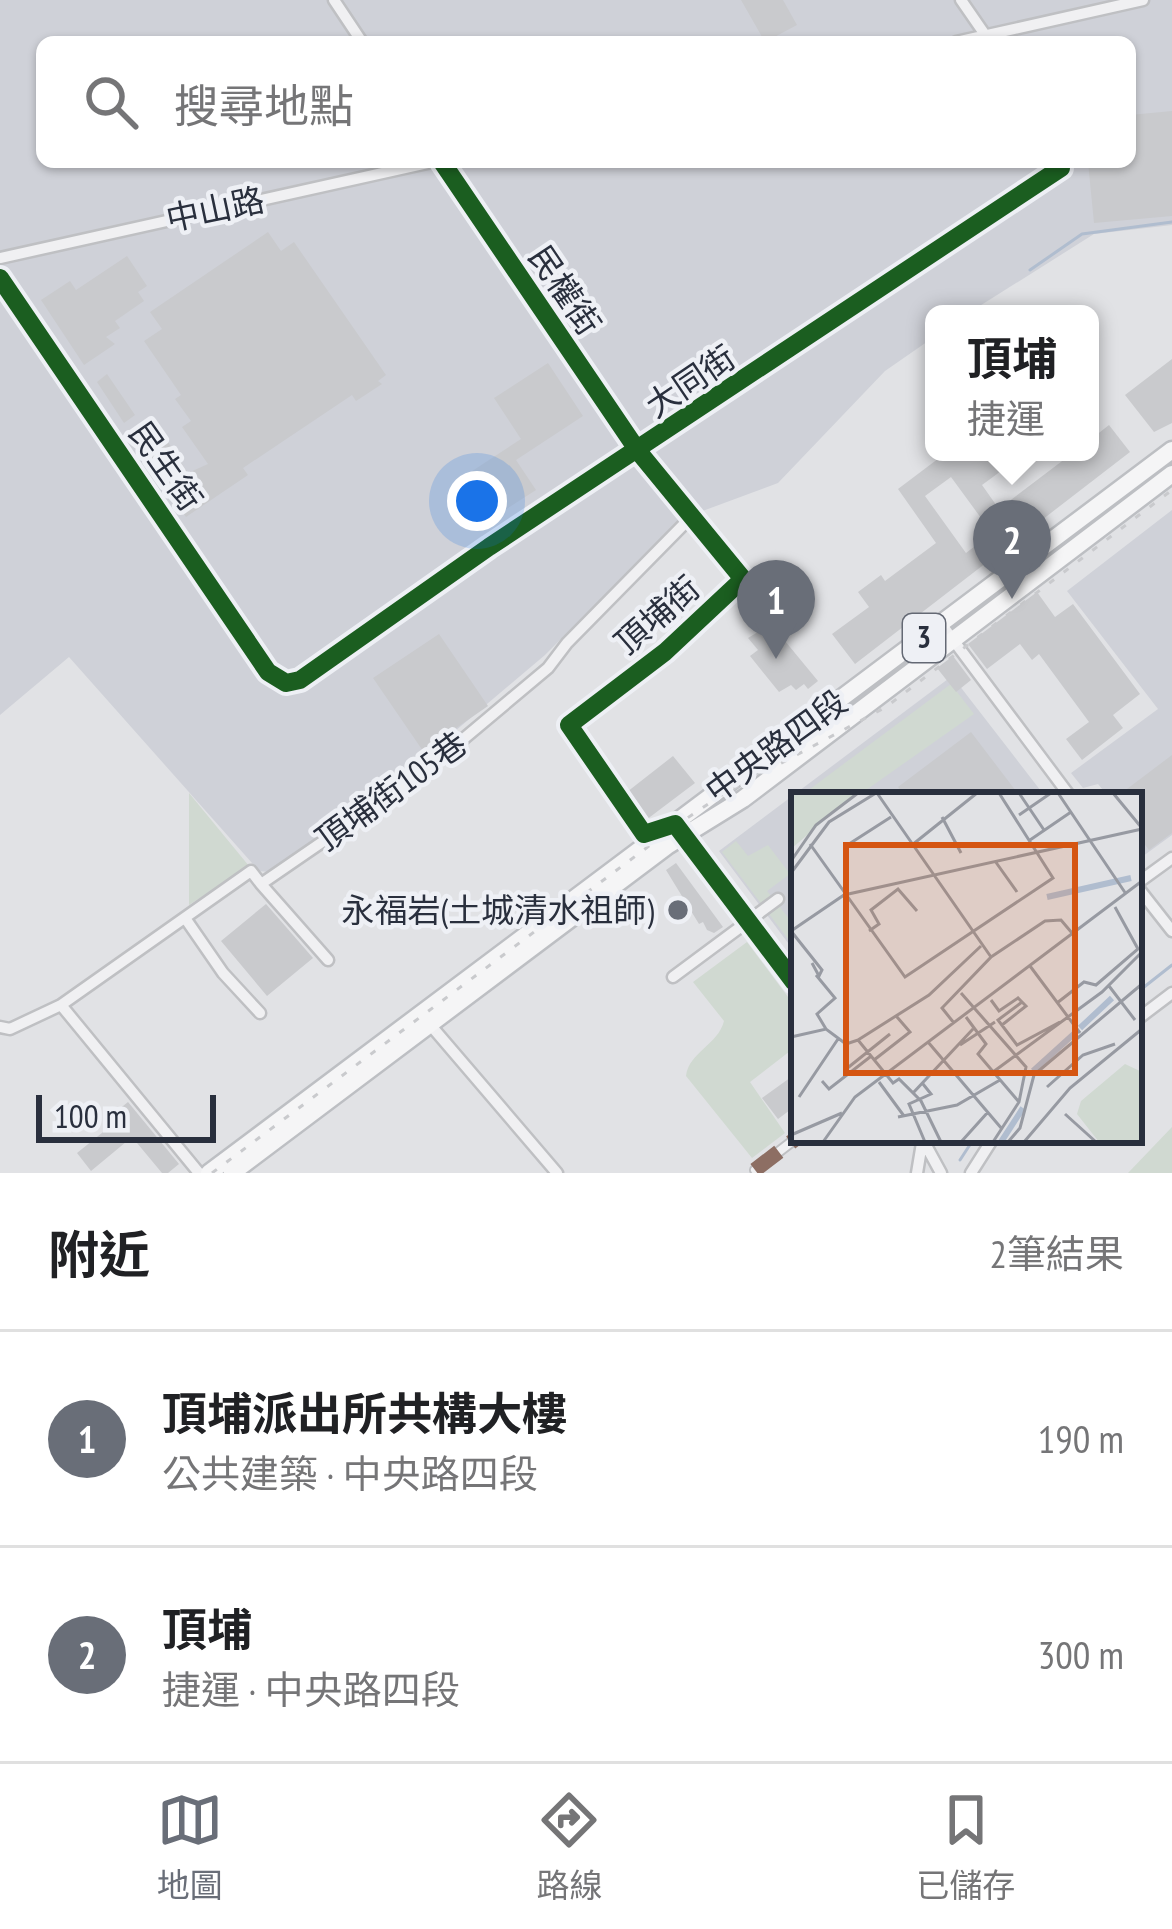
<!DOCTYPE html>
<html lang="zh-TW">
<head>
<meta charset="utf-8">
<style>
	body { margin:0; font-family:"PT Sans Narrow","Noto Sans TC",sans-serif; background:#f2f2f2; color:#202124 }
	.scale { position:absolute; left:36px; bottom:30px; width:180px; box-sizing:border-box; padding-left:12px; border:6px solid #292f3d; border-top:0; font-size:33px; line-height:42px; white-space:nowrap; color:#292f3d; -webkit-text-stroke:9px #eef0f5; paint-order:stroke }
	.you { position:absolute; left:477px; top:501px; width:42px; height:42px; margin:-30px; border:9px solid #fff; border-radius:50%; background:#1a73e8; box-shadow:0 0 0 18px #1a73e833 }
	.badge { display:grid; place-items:center; width:78px; height:78px; border-radius:50%; background:#696e78; color:#fff; font-size:39px; font-weight:700 }
	.pin { position:absolute; translate:-50% -99px; filter:drop-shadow(0 3px 6px #0008) }
	.pin::after { content:''; position:absolute; top:63px; width:42px; height:36px; background:inherit; clip-path:polygon(0 0,100% 0,50% 100%) }
	.popup { position:absolute; left:925px; top:305px; width:174px; height:156px; box-sizing:border-box; display:grid; place-content:center; border-radius:18px; background:#fff; filter:drop-shadow(0 3px 9px #0005); font-size:39px; white-space:nowrap; color:#757577 }
	.popup b { font-size:45px; color:#202124 }
	.popup::after { content:''; position:absolute; left:50%; top:100%; margin-left:-24px; border:24px solid transparent; border-top-color:#fff }
	.list { margin:0; padding:0; list-style:none }
	h2 { display:flex; justify-content:space-between; align-items:center; height:156px; margin:0; padding:0 48px; font-size:51px }
	h2 small { font-size:39px; font-weight:400; color:#757577 }
	.list li { display:grid; grid-template-columns:78px 1fr auto; gap:36px; align-items:center; box-sizing:border-box; height:216px; padding:0 48px; border-top:3px solid #e0e0e0 }
	.list b { display:block; font-size:45px; white-space:nowrap }
	.list p { margin:0; font-size:39px; white-space:nowrap; color:#757577 }
	.list em { font-size:39px; font-style:normal; color:#757577 }
	.icon { flex:none; width:66px; height:66px; fill:none; stroke:currentColor; stroke-width:2; stroke-linecap:round; stroke-linejoin:round }
	.map { position:relative; flex:none; width:1172px; height:1173px; overflow:hidden }
	.search { position:absolute; background:#fff; box-shadow:0 3px 9px #0004; left:36px; right:36px; top:36px; height:132px; display:flex; align-items:center; gap:30px; box-sizing:border-box; padding:0 42px; border-radius:18px; color:#757577; font-size:45px }
	.sheet { height:588px; background:#fff }
	nav { display:flex; justify-content:space-around; align-items:center; box-sizing:border-box; height:168px; border-top:3px solid #e0e0e0; background:#fff; font-size:33px; color:#757577 }
	nav a { display:grid; justify-items:center; gap:6px }
	nav .on { color:#696e78 }
	.map>svg:first-child { display:block }
	.built { fill:#cfd1d8; fill-rule:evenodd }
	.green { fill:#d0d9d1 }
	.lines { fill:none; stroke-linecap:round; stroke-linejoin:round }
	.stream { stroke:#b0bdcf; stroke-width:3 }
	.building { fill:#c9cacd; fill-rule:evenodd }
	.pedestrian-casing { stroke:#bfc0c3; stroke-width:12 }
	.minor-casing { stroke:#bfc0c3; stroke-width:15 }
	.primary-casing { stroke:#bdbfc3; stroke-width:21 }
	.pedestrian { stroke:#f0f0f2; stroke-width:8 }
	.minor { stroke:#f0f0f2; stroke-width:10 }
	.primary { stroke:#f5f5f6; stroke-width:16 }
	.rail { stroke:#c9cacd; stroke-width:3; stroke-dasharray:6 12; stroke-linecap:butt }
	.quiet { stroke:#8d6e63; stroke-width:15; stroke-dasharray:30 15; stroke-linecap:butt }
	.cycleway-casing { stroke:#eef0f5; stroke-width:26 }
	.cycleway { stroke:#1b5e20; stroke-width:18 }
	.poi-dot { fill:#696e78; stroke:#eef0f5; stroke-width:4.5 }
	.labels { text-anchor:middle; stroke-width:9; stroke-linejoin:round; paint-order:stroke }
	.shield { fill:#eef0f5; stroke:#646974; stroke-width:3 }
	.shield-label { font-size:30px; font-weight:bold; fill:#292f3d }
	.street-label { font-size:33px; fill:#292f3d; stroke:#eef0f5 }
	.poi-label { font-size:33px; fill:#292f3d; stroke:#eef0f5; text-anchor:end }
	.inset-river { fill:none; stroke:#b0bdcf; stroke-width:6 }
	.inset-road { fill:none; stroke:#979aa2; stroke-width:3 }
	.view { fill:#d55511; fill-opacity:0.15; stroke:#d55511; stroke-width:6 }
	.inset-edge { fill:none; stroke:#292f3d; stroke-width:6 }
</style>
</head>
<body>
<div class="map">
<svg width="1172" height="1173" viewBox="0 0 1172 1173">
	<rect width="100%" height="100%" fill="#e1e2e5"/>
	<path class="built" d="M0,0H1172V225L1094,234L967,314H934V337L885,371L778,483L681,519L545,655L415,765L269,872L259,871L69,657L0,715ZM42,42H1130V162H42Z
		M1172,510V835L1139,859V795H1107L1098,784L1083,788L1071,773L1158,709L1067,591Z
		M952,676L1044,795H794V951L719,851Z"/>
	<path class="green" d="M951,684L974,714L859,795H802Z
		M189,793L249,866L189,905Z
		M736,841L748,856L768,845L790,874L767,891L794,925V947L722,852Z
		M747,942L794,1005V1048L750,1082L785,1133L752,1158L686,1076C689,1052 718,1045 724,1021L693,982Z
		M1172,1127V1173H1128Z"/>
	<g class="lines">
		<path class="stream" d="M1030,270L1082,234L1172,222
			M1139,991L1172,965
			M960,1160L973,1140"/>
	</g>
	<path class="building" d="M741,0H783L797,25L765,42Z
		M1172,111V216L1094,223L1088,162H1130V115Z
		M268,232L281,251L294,242L386,375L378,381L382,384L356,401L352,395L243,468L248,475L186,517L140,446L161,431L188,473L208,464L182,427L191,421L175,399L181,395L144,341L162,329L150,312Z
		M127,256L147,286L138,292L144,301L115,321L120,328L106,337L115,344L84,365L41,300L70,281L76,290Z
		M1172,359V423L1154,432L1125,395Z
		M548,363L583,416L516,460L536,490L488,521L460,479L521,439L494,398Z
		M107,374L135,415L124,423L97,382Z
		M1109,425L1130,452L855,664L832,634L869,607L858,592L881,575L885,581L936,543L898,489L947,452H958L962,458L970,452H1027L982,485L999,509L1074,452H1090V440ZM951,477L992,533L966,553L925,496Z
		M1037,592L1055,617L1073,604L1140,694L1113,715L1123,728L1082,760L1066,739L1089,722L1039,654L1032,660L1020,644L987,669L968,644Z
		M771,624L818,681L808,689L804,684L796,690L791,685L779,692L750,656L758,650L748,638Z
		M439,634L488,706L423,751L373,678Z
		M953,656L971,680L956,692L937,668Z
		M971,732L1019,795H904L898,787Z
		M1172,755V833L1149,850L1139,837V795H1119Z
		M673,756L695,783L646,820L627,792Z
		M676,863L723,927L714,933L707,930L703,922L699,924L666,870Z
		M266,904L313,958L267,996L221,941Z
		M794,1075V1107L778,1119L762,1098Z
		M128,1102L179,1164L168,1173H162L132,1137L91,1171L77,1153L118,1120L113,1114Z"/>
	<g class="lines">
		<defs>
			<path id="pedestrian" d="M755,1170L794,1140"/>
			<path id="minor" d="M334,0L362,42
				M961,0L988,39
				M956,42L1143,0
				M442,162L638,451L743,579L665,652L569,725L644,834L660,829
				M0,258L432,162
				M0,278L268,672L286,683L300,680L489,547L1061,168V162
				M942,625L1069,795
				M680,831L794,982
				M1139,882L1172,858
				M261,884L328,960
				M1139,889L1172,931
				M185,918L223,973L260,1013
				M673,977L778,899
				M61,1005L251,871L261,884L424,772L548,668L567,643L691,517
				M1139,1018L1172,993
				M427,1021L557,1173
				M0,1027L10,1029L61,1005L199,1173
				M923,1140L941,1173
				M917,1173L922,1143
				M971,1173L992,1140"/>
			<path id="primary" d="M209,1173L1172,450
				M232,1173L667,846L743,799L1172,474"/>
		</defs>
		<use href="#pedestrian" class="pedestrian-casing"/>
		<use href="#minor" class="minor-casing"/>
		<use href="#primary" class="primary-casing"/>
		<use href="#pedestrian" class="pedestrian"/>
		<use href="#minor" class="minor"/>
		<use href="#primary" class="primary"/>
		<path class="rail" d="M212,1173L677,825L720,796L886,707L1172,490"/>
		<path class="quiet" d="M755,1170L794,1140"/>
		<defs>
			<path id="cycleway" d="M442,162L638,451L743,579L665,652L569,725L644,834L675,824L794,982
				M0,278L268,672L286,683L300,680L489,547L1061,168V162"/>
		</defs>
		<use href="#cycleway" class="cycleway-casing"/>
		<use href="#cycleway" class="cycleway"/>
	</g>
	<circle class="poi-dot" cx="678" cy="910" r="12"/>
	<g class="labels">
		<rect class="shield" x="903" y="614" width="42" height="48" rx="9"/>
		<g class="shield-label">
			<text x="924" y="648">3</text>
		</g>
		<g class="street-label">
			<text transform="translate(215 209) rotate(-12)" y="12">中山路</text>
			<text transform="translate(565 290) rotate(56)" y="12">民權街</text>
			<text transform="translate(690 381) rotate(-34)" y="12">大同街</text>
			<text transform="translate(166 466) rotate(55)" y="12">民生街</text>
			<text transform="translate(657 615) rotate(-41)" y="12">頂埔街</text>
			<text transform="translate(776 746) rotate(-36)" y="12">中央路四段</text>
			<text transform="translate(391 791) rotate(-36)" y="12">頂埔街105巷</text>
		</g>
		<g class="poi-label">
			<text x="654" y="922">永福岩(土城清水祖師)</text>
		</g>
	</g>
	<g transform="translate(791 792)">
		<rect width="351" height="351" fill="#e1e2e5"/>
		<path d="M0,1H65L0,57ZM334,272L351,280V350H308L286,322L290,309Z" fill="#d0d9d1"/>
		<path class="inset-river" d="M256,105L340,86M289,236L321,206M242,279L285,240M210,350L232,316"/>
		<path class="inset-road" d="M86,1L200,165L151,216L163,231M228,1L253,38M267,1L335,102M322,1L350,35M228,23L260,1M151,25L170,61M239,48L280,20M19,52L114,185L262,86L208,1M58,52L100,25M121,53L186,1M0,69L25,33L67,1M204,69L226,100M0,81L38,30L85,1M0,139L53,103L351,37M0,139L31,178L28,184L21,171M78,139L88,132L80,118L107,97L126,119M200,165L254,129L270,128L281,141M239,174L289,241M25,183L44,206L26,222L35,237M318,194L344,228M170,201L235,275L228,310L202,350M200,208L208,219L227,206L235,214L211,233M231,210L207,228L226,253L269,230M266,211L293,190L305,193L347,157L324,115M175,225L195,252L187,262L228,310M0,245L35,237L55,252L67,248L102,291L108,287L130,309L150,350M67,248L138,203L190,154M137,250L211,337M169,253L204,230M83,268L119,240L106,225M54,278L99,242M202,280L311,200L351,160M244,282L351,192M31,289L38,297L79,265M88,290L113,324M132,292L140,302L118,312L134,350M256,295L292,263L324,252M122,301L182,237M8,305L47,247M274,322L305,350M107,325L166,313L209,288M0,343L51,321M32,350L64,305L351,89M170,350L197,320M217,350L229,336L243,283M233,350L279,296L351,237"/>
		<path class="view" d="M55,53H284V281H55Z"/>
		<rect width="351" height="351" class="inset-edge"/>
	</g>
</svg>
<div class="scale">100 m</div>
<div class="you"></div>
<div class="pin badge" style="left:776px;top:659px">1</div>
<div class="pin badge" style="left:1012px;top:599px">2</div>
<div class="popup"><b>頂埔</b>捷運</div>
<div class="search"><svg class="icon" aria-label="search" viewBox="0 0 24 24"><circle cx="10" cy="10" r="6"/><path d="M15 15l6 6"/></svg>搜尋地點</div>
</div>
<section class="sheet">
<h2>附近<small>2筆結果</small></h2>
<ul class="list">
<li><span class="badge">1</span><div><b>頂埔派出所共構大樓</b><p>公共建築 · 中央路四段</p></div><em>190 m</em></li>
<li><span class="badge">2</span><div><b>頂埔</b><p>捷運 · 中央路四段</p></div><em>300 m</em></li>
</ul>
</section>
<nav>
<a class="on"><svg class="icon" aria-label="map" viewBox="0 0 24 24"><path d="M3 6l6-2 6 2 6-2v14l-6 2-6-2-6 2zM9 4v14M15 6v14"/></svg>地圖</a>
<a><svg class="icon" aria-label="directions" viewBox="0 0 24 24"><path d="M12 3l9 9-9 9-9-9zM9 14v-3h6M13 9l2 2-2 2"/></svg>路線</a>
<a><svg class="icon" aria-label="saved" viewBox="0 0 24 24"><path d="M7 4h10v16l-5-4-5 4z"/></svg>已儲存</a>
</nav>
</body>
</html>
